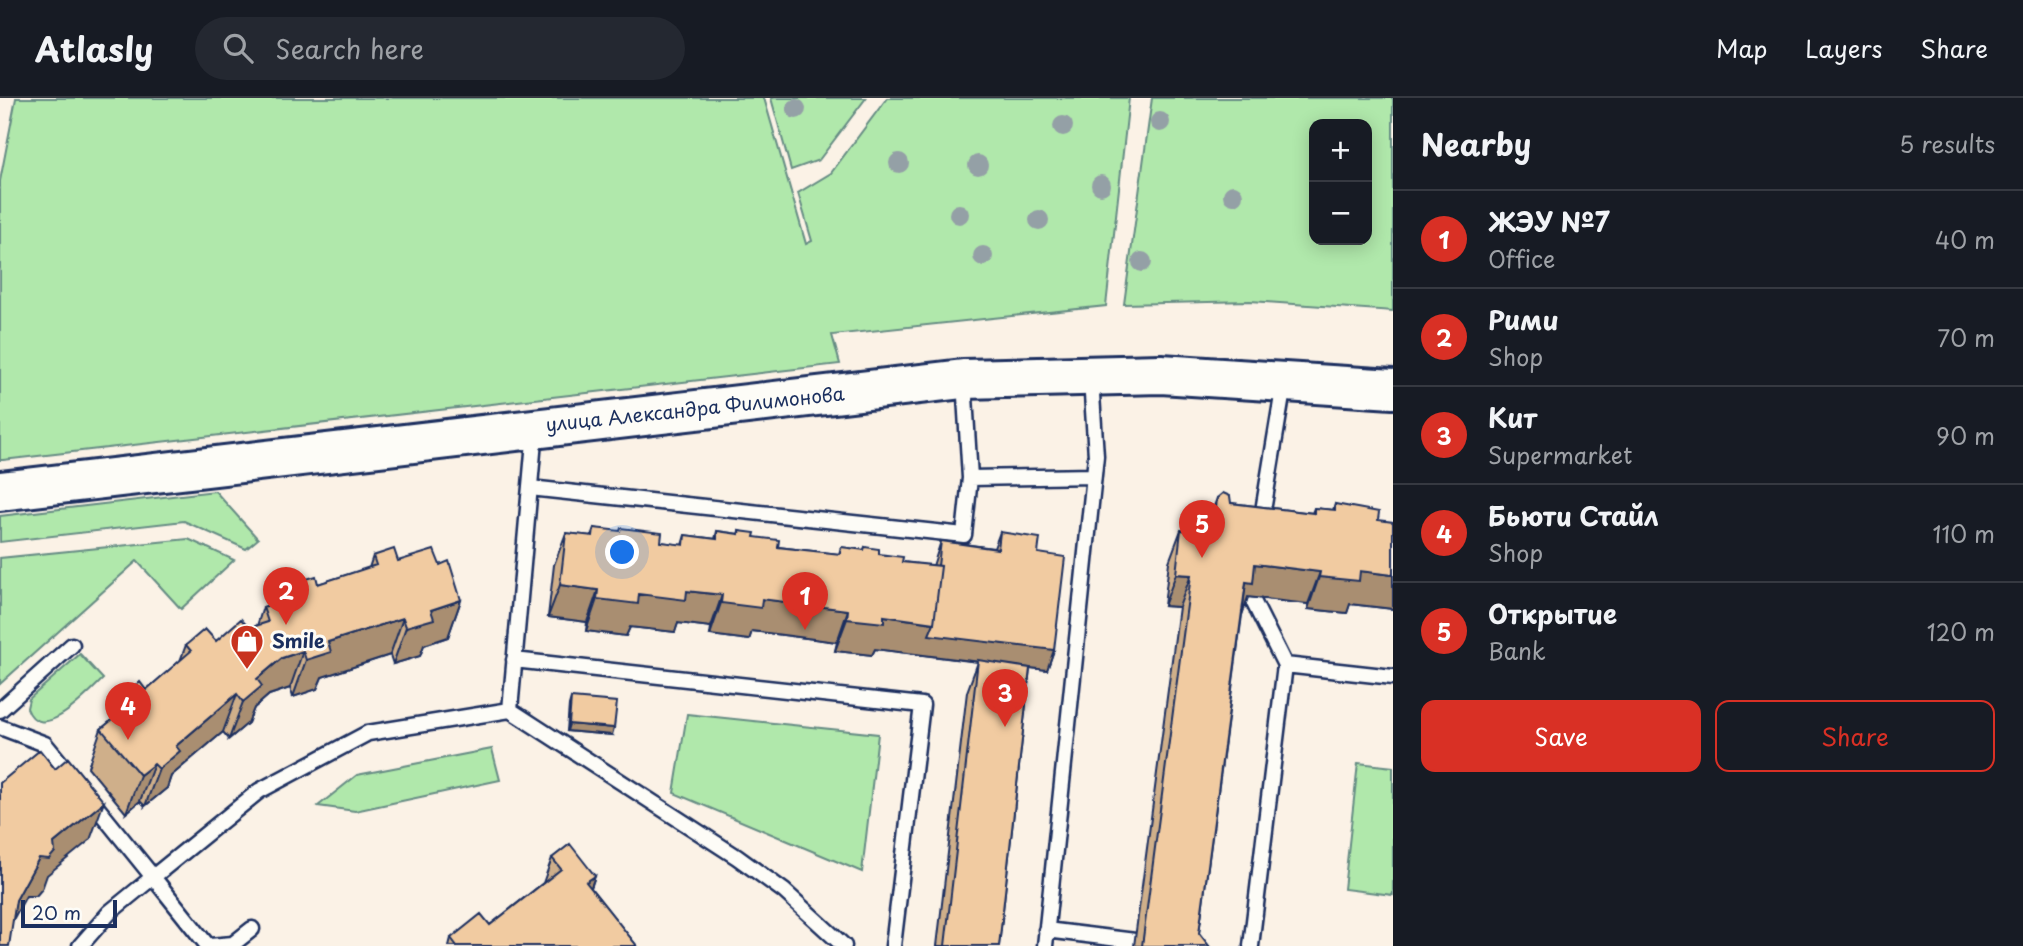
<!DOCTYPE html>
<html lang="en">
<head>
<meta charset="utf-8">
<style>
	body { margin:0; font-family:"Playpen Sans",sans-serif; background:#242831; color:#f1f3f6 }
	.controls { position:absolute; right:21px; top:21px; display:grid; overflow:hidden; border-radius:14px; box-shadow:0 4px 18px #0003 }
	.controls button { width:63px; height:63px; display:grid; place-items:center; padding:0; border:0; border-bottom:2px solid #363941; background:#171b24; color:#f1f3f6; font:35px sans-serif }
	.scale { position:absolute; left:21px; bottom:18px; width:96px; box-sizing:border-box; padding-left:7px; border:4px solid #1b2f5e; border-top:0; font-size:19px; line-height:24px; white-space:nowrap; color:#1b2f5e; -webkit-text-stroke:5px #fdfcf7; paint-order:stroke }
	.you { position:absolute; left:623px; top:455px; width:24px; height:24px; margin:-18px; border:5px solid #fff; border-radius:50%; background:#1a73e8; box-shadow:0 0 0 10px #1a73e833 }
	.badge { display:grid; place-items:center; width:46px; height:46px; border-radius:50%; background:#d93025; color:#fff; font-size:23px; font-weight:700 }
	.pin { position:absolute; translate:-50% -58px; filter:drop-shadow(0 2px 4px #0008) }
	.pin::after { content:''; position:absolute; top:37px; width:24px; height:21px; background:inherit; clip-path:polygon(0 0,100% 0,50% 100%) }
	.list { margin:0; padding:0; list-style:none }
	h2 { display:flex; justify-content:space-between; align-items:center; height:91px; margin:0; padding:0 28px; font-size:30px }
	h2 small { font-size:23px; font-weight:400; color:#9ea1a6 }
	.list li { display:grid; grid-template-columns:46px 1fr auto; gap:21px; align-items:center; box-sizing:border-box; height:98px; padding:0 28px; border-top:2px solid #363941 }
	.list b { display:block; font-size:26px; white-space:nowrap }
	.list p { margin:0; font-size:23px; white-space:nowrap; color:#9ea1a6 }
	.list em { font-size:23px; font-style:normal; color:#9ea1a6 }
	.actions { display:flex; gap:14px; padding:21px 28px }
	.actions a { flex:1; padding:16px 0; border:2px solid #d93025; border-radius:14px; text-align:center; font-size:24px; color:#d93025 }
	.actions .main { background:#d93025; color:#fff }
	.icon { flex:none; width:38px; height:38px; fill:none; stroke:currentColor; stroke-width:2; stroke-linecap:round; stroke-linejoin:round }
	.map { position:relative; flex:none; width:1393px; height:848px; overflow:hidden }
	header { display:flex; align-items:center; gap:42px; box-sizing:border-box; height:98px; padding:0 35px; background:#171b24; border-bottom:2px solid #363941 }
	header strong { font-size:33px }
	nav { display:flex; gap:38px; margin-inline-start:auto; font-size:24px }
	.search { width:490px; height:63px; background:#242831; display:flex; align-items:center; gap:18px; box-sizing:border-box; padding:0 24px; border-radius:38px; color:#9ea1a6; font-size:26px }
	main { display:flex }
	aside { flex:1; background:#171b24 }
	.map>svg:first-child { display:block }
	.green { fill:#b0e8ab; stroke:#668c84; stroke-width:2; fill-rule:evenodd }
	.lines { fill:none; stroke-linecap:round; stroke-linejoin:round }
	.service-casing { stroke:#1b2f5e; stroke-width:19 }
	.secondary-casing { stroke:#1b2f5e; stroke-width:44 }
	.service { stroke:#fdfcf7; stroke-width:14 }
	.secondary { stroke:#fdfcf7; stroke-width:38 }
	.tree { fill:#94a0a6 }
	.wall { fill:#cfaf8a; stroke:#1b2f5e; stroke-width:2 }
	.shaded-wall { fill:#a98e71; stroke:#1b2f5e; stroke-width:2 }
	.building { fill:#f1cba1; stroke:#1b2f5e; stroke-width:2 }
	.labels { text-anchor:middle; stroke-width:6; stroke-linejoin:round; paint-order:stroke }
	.street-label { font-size:19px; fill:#1b2f5e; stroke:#fdfcf7 }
	.poi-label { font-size:19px; font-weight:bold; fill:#1b2f5e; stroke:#fdfcf7; text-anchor:start }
</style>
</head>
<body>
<header>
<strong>Atlasly</strong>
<div class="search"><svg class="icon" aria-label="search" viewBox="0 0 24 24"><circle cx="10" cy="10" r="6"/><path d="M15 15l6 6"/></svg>Search here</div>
<nav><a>Map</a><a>Layers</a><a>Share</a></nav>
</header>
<main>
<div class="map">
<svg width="1393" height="848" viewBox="0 0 1393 848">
	<rect width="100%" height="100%" fill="#fbf2e6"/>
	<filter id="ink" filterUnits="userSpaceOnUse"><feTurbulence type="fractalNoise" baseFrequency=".0143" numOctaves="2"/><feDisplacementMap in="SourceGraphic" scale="14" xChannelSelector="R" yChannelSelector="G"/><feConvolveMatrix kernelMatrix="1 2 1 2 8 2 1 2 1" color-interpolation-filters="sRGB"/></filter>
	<g filter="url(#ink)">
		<path class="green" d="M16,0H764L806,146L812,143L798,95L831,75L887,0H1129L1106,208L832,237L840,266L3,362H0V83Z
			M771,0H866L819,62L791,72Z
			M1152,0H1393V213L1250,203L1124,206ZM1314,26H1367V142H1314Z
			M215,393L258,441L246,451L184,423L0,444V418Z
			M188,441L234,462L181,511L137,463L0,586V460Z
			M80,556L103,581C88,595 41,648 27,610L29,601Z
			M687,616L878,636L862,774L674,695Z
			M492,651L500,682L355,713L318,708L357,677Z
			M1358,665L1393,669V797L1344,791Z"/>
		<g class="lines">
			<defs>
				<path id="service" d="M964,282L970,380L1094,378
					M530,390L964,437L970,380
					M1261,425L1284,286
					M1251,499L1285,567
					M514,562L922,607L893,848
					M0,612L72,547
					M510,612L737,759L784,793L844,848
					M0,629L45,646L73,680
					M1046,832L1135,843
					M80,848L110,814L153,779L90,701
					M208,848L153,779L259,693L368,635L510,612L535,332
					M210,848L233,846L252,831
					M1045,848L1096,358L1091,281
					M1251,848L1285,567L1393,579"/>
				<path id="secondary" d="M0,393L963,281L1161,276L1393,291"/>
			</defs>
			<use href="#service" class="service-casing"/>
			<use href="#secondary" class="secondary-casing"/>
			<use href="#service" class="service"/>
			<use href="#secondary" class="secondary"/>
		</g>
		<g class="tree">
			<circle cx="796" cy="11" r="10"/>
			<circle cx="1160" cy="24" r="10"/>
			<circle cx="1063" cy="28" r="10"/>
			<circle cx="899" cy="65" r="10"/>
			<circle cx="978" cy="67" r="10"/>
			<circle cx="1101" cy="87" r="10"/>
			<circle cx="1233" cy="97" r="10"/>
			<circle cx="959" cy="116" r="10"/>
			<circle cx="1039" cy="122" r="10"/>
			<circle cx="983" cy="158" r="10"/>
			<circle cx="1142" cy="164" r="10"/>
		</g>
		<path class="wall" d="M1217,400L1231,405L1312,415L1314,410L1333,412L1335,406L1378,422L1393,511L1350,506L1347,515L1308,511V506L1248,499L1242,517L1199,835L1209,848H1134L1179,509L1164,508L1169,464L1181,432L1190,433L1199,409L1213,411Z
			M594,430L661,444L682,447L685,437L715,441L717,433L738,436L739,433L778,449L839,456L841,449L864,452L865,449L879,456L902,464L933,468L941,443L994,450L1000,434L1038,455L1054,552L1047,572L1030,570L999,848H937L967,594L978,564L875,551L872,557L835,553L837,544L752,533L749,542L710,537L711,529L678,525L675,534L630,529L626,538L586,533L587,524L548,519L554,467L566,435L591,438Z
			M373,458L398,463L440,467L461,502L448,539L424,547L420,558L393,566L390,557L322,579L317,591L293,599L290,590L269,597L254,610L248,625L229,641L223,634L171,678L167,690L145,708L140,703L126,715L88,669L101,631L115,620L123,598L146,592L180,563L186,547L216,543L257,528L263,509L285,503L291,486H318L369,470Z
			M571,600L612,637L567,633L569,607Z
			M552,760L595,778L591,790L637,848H449L451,840L490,827L543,785Z"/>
		<path class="shaded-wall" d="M1255,466L1320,474L1308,506L1248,499L1242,517L1246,484Z
			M1360,473L1393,477V511L1350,506L1347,515L1308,511L1319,479Z
			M1176,476L1191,477L1179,509L1164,508Z
			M560,487L598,492L587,524L548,519Z
			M687,493L722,497L711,529L678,525L675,534L630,529L626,538L586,533L597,501Z
			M762,501L848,512L837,544L752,533L749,542L710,537L721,505Z
			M461,502L448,539L424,547L420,558L393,566L406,529L431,512Z
			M884,518L934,525L1054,552L1047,572L875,551L872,557L835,553L847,521Z
			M403,520L390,557L322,579L317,591L293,599L306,562L328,544Z
			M303,553L290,590L269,597L254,610L248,625L229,641L243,604L257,581L282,560Z
			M237,596L223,634L171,678L167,690L145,708L159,671L176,648Z
			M569,626L614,630L612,637L567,633Z
			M154,666L140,703L126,715L140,677Z
			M104,704L90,742L47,777L42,791L36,798H26L3,840L16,802L39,760L54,745Z
			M595,778L586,802V784Z"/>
		<path class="building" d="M1223,395L1230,398L1231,405L1314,415V410L1335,412V406L1379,414L1378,422L1393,424V477L1360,473L1359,483L1319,479L1320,474L1255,466L1253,485L1246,484L1199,835L1209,848H1142L1191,477L1176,476L1181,432L1196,433L1199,409L1216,411L1217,400Z
			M594,430L620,433L621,430L662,435L661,444L684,447L685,437L717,441V433L739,436V433L755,435L754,439L779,442L778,449L840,456L841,449L864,452L865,449L879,451V456L903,459L902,464L941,468L934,525L884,518V525L847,521L848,512L762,501L761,510L721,505L722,497L687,493L686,502L639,496L638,506L597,501L598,492L560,487L566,435L593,438Z
			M1000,434L1040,440L1038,455L1065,459L1054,552L929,537L934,525L941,468H938L941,443L998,451Z
			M394,451L398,463L434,452L440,467L449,463L461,502L431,512L434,521L406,529L403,520L328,544L331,554L306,562L303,553L282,560L257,581L262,588L243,604L237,596L176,648L180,653L159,671L154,666L140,677L101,631L130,607L123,598L140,584L146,592L191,553L186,547L205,531L216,543L241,521L249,530L268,524L263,509L296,499L291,486L316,478L318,486L376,467L373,458Z
			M978,562L1030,570L999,848H945Z
			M571,600L617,604L614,630L569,626Z
			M40,652L55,671L68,660L104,704L54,745L55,754L49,761L39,760L16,802L9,848H0V685Z
			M570,746L595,778L586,784L637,848H457L451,840L481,816L490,827L561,771L552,760Z"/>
	</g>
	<defs>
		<symbol id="shop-pin" viewBox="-11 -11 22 30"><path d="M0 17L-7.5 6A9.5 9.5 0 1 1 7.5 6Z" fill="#c8321e" stroke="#fdfcf7"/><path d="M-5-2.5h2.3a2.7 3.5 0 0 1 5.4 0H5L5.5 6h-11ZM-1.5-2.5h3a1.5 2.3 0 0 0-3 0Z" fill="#fff"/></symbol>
	</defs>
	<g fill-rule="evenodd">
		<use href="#shop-pin" x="228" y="524" width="38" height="52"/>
	</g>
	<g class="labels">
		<g class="street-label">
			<text transform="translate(695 311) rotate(-6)" y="7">улица Александра Филимонова</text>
		</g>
		<g class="poi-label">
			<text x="272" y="550">Smile</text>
		</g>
	</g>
</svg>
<div class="controls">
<button>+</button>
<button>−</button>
</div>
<div class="scale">20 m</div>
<div class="you"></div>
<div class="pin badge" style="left:805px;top:532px">1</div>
<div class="pin badge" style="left:286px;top:527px">2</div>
<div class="pin badge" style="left:1005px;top:629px">3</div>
<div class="pin badge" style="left:128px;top:642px">4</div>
<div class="pin badge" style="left:1202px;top:460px">5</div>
</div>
<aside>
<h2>Nearby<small>5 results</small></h2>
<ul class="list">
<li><span class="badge">1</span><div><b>ЖЭУ №7</b><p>Office</p></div><em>40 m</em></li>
<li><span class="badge">2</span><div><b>Рими</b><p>Shop</p></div><em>70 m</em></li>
<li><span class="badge">3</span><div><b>Кит</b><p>Supermarket</p></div><em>90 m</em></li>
<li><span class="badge">4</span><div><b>Бьюти Стайл</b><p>Shop</p></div><em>110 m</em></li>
<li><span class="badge">5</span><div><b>Открытие</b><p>Bank</p></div><em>120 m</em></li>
</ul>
<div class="actions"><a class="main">Save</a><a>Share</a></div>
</aside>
</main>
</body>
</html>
